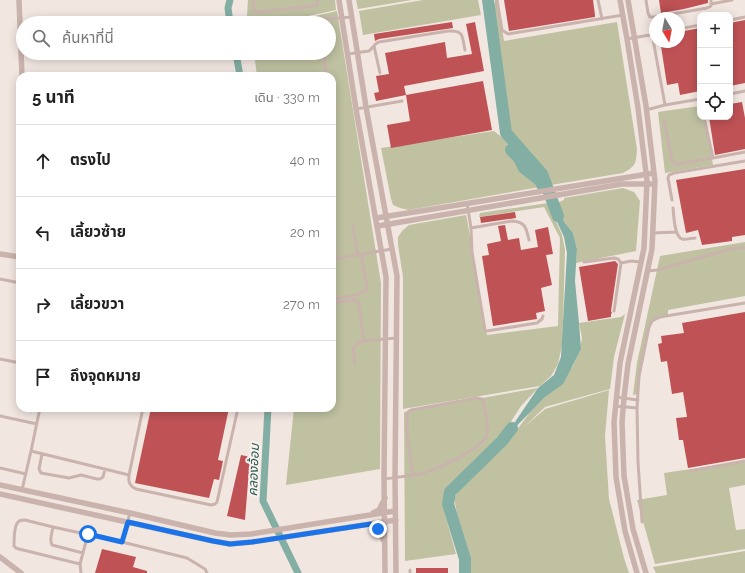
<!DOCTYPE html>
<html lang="th">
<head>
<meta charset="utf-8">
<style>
	body { margin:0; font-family:Raleway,"Noto Sans Thai",sans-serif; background:#f2f2f2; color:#222 }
	.controls { position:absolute; right:12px; top:12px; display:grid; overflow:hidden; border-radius:8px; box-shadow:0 2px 10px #0003 }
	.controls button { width:36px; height:36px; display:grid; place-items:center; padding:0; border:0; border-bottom:1px solid #e0e0e0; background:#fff; color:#222; font:20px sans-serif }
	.compass { position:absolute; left:649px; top:12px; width:36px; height:36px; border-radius:50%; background:#fff; box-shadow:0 2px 10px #0003; rotate:170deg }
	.stop { position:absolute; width:12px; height:12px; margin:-9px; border:3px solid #1a73e8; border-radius:50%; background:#fff }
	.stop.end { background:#1a73e8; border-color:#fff; box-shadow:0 1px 4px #0008 }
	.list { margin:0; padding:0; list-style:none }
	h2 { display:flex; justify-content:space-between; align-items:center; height:52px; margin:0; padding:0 16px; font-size:17px }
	h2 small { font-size:13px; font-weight:400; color:#767676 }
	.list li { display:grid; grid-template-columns:26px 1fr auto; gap:12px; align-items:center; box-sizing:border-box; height:72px; padding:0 16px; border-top:1px solid #e0e0e0 }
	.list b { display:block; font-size:15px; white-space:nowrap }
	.list em { font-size:13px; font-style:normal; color:#767676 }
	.icon { flex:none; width:22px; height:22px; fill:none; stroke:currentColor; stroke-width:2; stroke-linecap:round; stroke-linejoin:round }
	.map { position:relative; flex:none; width:745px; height:573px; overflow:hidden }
	.search { position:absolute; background:#fff; box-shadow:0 2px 10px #0003; left:16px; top:16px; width:320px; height:44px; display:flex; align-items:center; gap:10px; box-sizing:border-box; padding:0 14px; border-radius:22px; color:#767676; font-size:15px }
	.panel { position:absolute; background:#fff; box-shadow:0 2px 10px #0003; left:16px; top:72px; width:320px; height:340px; border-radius:12px }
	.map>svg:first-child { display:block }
	.green { fill:#bfc1a1 }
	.water { fill:#82aea4 }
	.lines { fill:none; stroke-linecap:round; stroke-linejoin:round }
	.canal { stroke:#82aea4; stroke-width:7 }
	.river { stroke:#82aea4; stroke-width:12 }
	.building { fill:#bf5255 }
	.lane { stroke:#cab3ad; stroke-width:3 }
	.street { stroke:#cab3ad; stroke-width:5.5 }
	.route { stroke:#1a73e8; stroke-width:5 }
	.labels { text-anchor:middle; stroke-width:4; stroke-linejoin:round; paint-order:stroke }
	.water-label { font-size:13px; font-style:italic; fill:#23584e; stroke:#faf1ee }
</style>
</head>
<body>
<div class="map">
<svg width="745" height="573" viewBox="0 0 745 573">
	<rect width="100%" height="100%" fill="#f2e6e1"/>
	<path class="green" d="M248,0H335L336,10L276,23H248L247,16Z
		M356,0H412L358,9Z
		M423,0H478L481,15L363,35L359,11Z
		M495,0H498L504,41L617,22L637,149C636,164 636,166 623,173L551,185L549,179L548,174L510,133L490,8L495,3Z
		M337,11L381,283L380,469L286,485L294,408H332V76H257L254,53H329V23H284Z
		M700,106V117H705L713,165L665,173L658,112Z
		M494,131L504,139L511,150L519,158L524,168L541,182L540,187L409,210L400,208L393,205L391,199L381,148Z
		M623,188L634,192L640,201L636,251L576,263L577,249L573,233L565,223L559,211L557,203L564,200V198Z
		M548,203L562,235L565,250L563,323L562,345L558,364L551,376L540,386L403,409V277L398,245V237L402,231L409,225L466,215L467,219L487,335L558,326L560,238L544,207L479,217L480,213Z
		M745,242V296L668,310V315L653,320L648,332L637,394L633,395L637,363L660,256Z
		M625,314L614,357L610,389L545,407L523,428L545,409L609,390L605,436L609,499L624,558L629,573H471L469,553L457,513L454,498L459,490L505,446L531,411L545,397L573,366L580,350L582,338L579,323L621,317Z
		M538,388L521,406L498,442L449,485L443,499L445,514L456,554L405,561L404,412Z
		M745,461V485L729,488L736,530L745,529V549L655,564L637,500L667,495L664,473Z
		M745,551V573H656L653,567Z"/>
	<path class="water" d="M558,200L559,211L565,223L573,233L577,249L575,281L579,323L581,349L573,365L563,384L545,397L502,441L538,388L554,375L561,357L567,253L564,237L548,202Z"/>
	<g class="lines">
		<path class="canal" d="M230,0L228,8L230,23
			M236,53L240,76
			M268,408L263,501L298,573"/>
		<path class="river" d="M488,0L506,133L542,174L558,216
			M511,150L519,158L524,168L542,182V185
			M465,573V559L448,504L450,492L502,441L512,428"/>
	</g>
	<path class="building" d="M504,0H593L595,15V17L509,31Z
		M659,0H708V3L684,9L661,13Z
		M745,20V83L730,86V23Z
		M452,22L453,28L379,39L375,41L374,34Z
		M475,22L484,71L404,86L406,95L376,101L374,93L379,92L376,76L389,74L385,53L445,42L447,58L472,54L466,24Z
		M700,28V91L680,95L678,83L667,85L661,46L672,44L671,42H679V32Z
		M483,81L492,130L391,148L387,125L410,121L406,95Z
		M742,102L745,118V149L715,155L709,117H730V104Z
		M745,169V235L732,237V241L702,245L698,230L686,233L676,180Z
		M515,212L516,218L481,223L480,217Z
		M505,225L508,240L519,238L521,250L538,247L535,230L548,227L553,254L546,255L552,285L541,288L545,311L536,313L537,319L493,326L482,256L489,255L487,244L501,241L498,226Z
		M615,261L618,264L611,311L612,313L611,314V317L588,321L579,267Z
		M745,312V458L688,468L683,440H679L676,418L687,417L683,392L672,394L667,361L661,362L658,344L662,343L661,336L684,333L682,323Z
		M151,408H229L218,460L223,461L219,480L214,479L209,498L135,483Z
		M241,455L250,457L245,520L227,516Z
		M102,549L136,557L133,567L147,571V573H95Z
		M416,568H448V573H416Z"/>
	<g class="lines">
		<path class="lane" d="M253,0L254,9V11L257,12L313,6L317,5L318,0
			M497,0L502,30L508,34L623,15
			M598,0L602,19
			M646,0L648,13L650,17H655L707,8L711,6V0
			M711,4L732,0
			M730,20L745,17
			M278,23L298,19L309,18L325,19L352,17
			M679,29L700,25
			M652,34L665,105
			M627,39L655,34
			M374,46L380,73
			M323,53L327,76
			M348,54L369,51C373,48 375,43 379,42L448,31C464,30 462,36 465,50
			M730,94L745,91
			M356,109L402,101
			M646,110L665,105L700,99
			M704,117L713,158L745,152
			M664,120L672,161L675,164H678L713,158
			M672,200L668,178L669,175L674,173L745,161
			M467,203L471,228L472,252L485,330L487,331L537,323L542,319L543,316
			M673,208C674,216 674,236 682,239C686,240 691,238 695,238
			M353,226L358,255
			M471,228L512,221C526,222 526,228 529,240
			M653,233L676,232
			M332,259L392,249
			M584,262L614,258L618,259L621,263L614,311
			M621,263L631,261L641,262
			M648,271L657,270L735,248H745
			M0,279L20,283
			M332,299C341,297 356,297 363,292C366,291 366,290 367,287L361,254
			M332,303L356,300L358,301L364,341L396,338
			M0,359L20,363
			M355,364C354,353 349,344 364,341
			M616,397L638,400
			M615,406L637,408
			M0,416L37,424
			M31,451L40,408
			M42,454L39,469L41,473L69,478L81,475L97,479H100L103,477L105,469
			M0,468L26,474
			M690,471L745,461
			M129,475C128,483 130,486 136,489L211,505L215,504L217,502L238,408
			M384,479C398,477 411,476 424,473C439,468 482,449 487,435C490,426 484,410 483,401L482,399L477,398L411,410L408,412L407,415V433L413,475
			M22,490L31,451L129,475L143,408
			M130,513L122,542L187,558L205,569L207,573
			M642,522L638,462L637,408L639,376L649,327L652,321L660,317L745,303
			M53,527C52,533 49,540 52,545L83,553
			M80,564L88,534
			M410,570V573
			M81,573L80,564L19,549L16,548L14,546C14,540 14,526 18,522C20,520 22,520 25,520L53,527L122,542"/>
		<path class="street" d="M19,0L22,76
			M339,0L356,109L386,277L384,479L385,573
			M349,0L366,107L397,276L395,477L396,573
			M620,0L627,39L638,108L647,181L644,248L620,363L614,422L616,477L625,531L637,573
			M628,0L646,106L655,181L652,249L628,364L624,398L622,422L624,476L633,529L646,573
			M376,218L427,210L654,173
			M378,226L622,184H655
			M0,254L20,257
			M0,485L130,513L215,533L231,535L251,534L395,511
			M0,494L213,541L230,544L252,542L396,520
			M373,513L379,510L385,498
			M371,524L378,529L384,541
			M0,557L21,573"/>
	</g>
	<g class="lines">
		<path class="route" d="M88,534L122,542L128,522L213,541L230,544L252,542L371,524L378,529"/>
	</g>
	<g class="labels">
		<g class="water-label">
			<text transform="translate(253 470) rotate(-88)" y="5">คลองอ้อม</text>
		</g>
	</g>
</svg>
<div class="controls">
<button>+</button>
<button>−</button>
<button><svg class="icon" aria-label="locate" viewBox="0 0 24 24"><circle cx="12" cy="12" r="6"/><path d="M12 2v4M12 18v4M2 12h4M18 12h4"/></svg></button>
</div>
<svg class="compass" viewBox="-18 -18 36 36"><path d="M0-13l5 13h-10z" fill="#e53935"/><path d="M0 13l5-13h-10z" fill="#767676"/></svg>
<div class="stop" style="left:88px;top:534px"></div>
<div class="stop end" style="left:378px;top:529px"></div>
<div class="search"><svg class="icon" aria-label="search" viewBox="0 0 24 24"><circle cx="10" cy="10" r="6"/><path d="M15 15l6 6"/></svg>ค้นหาที่นี่</div>
<section class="panel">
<h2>5 นาที<small>เดิน · 330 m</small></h2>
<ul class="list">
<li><svg class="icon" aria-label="ahead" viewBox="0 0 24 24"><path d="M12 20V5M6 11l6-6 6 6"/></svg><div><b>ตรงไป</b></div><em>40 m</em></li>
<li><svg class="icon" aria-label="left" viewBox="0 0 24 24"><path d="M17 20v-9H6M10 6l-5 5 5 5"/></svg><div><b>เลี้ยวซ้าย</b></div><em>20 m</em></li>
<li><svg class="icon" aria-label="right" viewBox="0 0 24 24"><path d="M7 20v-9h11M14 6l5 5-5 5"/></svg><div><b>เลี้ยวขวา</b></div><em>270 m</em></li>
<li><svg class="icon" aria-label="arrive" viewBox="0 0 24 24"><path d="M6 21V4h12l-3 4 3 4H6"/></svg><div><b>ถึงจุดหมาย</b></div></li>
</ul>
</section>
</div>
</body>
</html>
